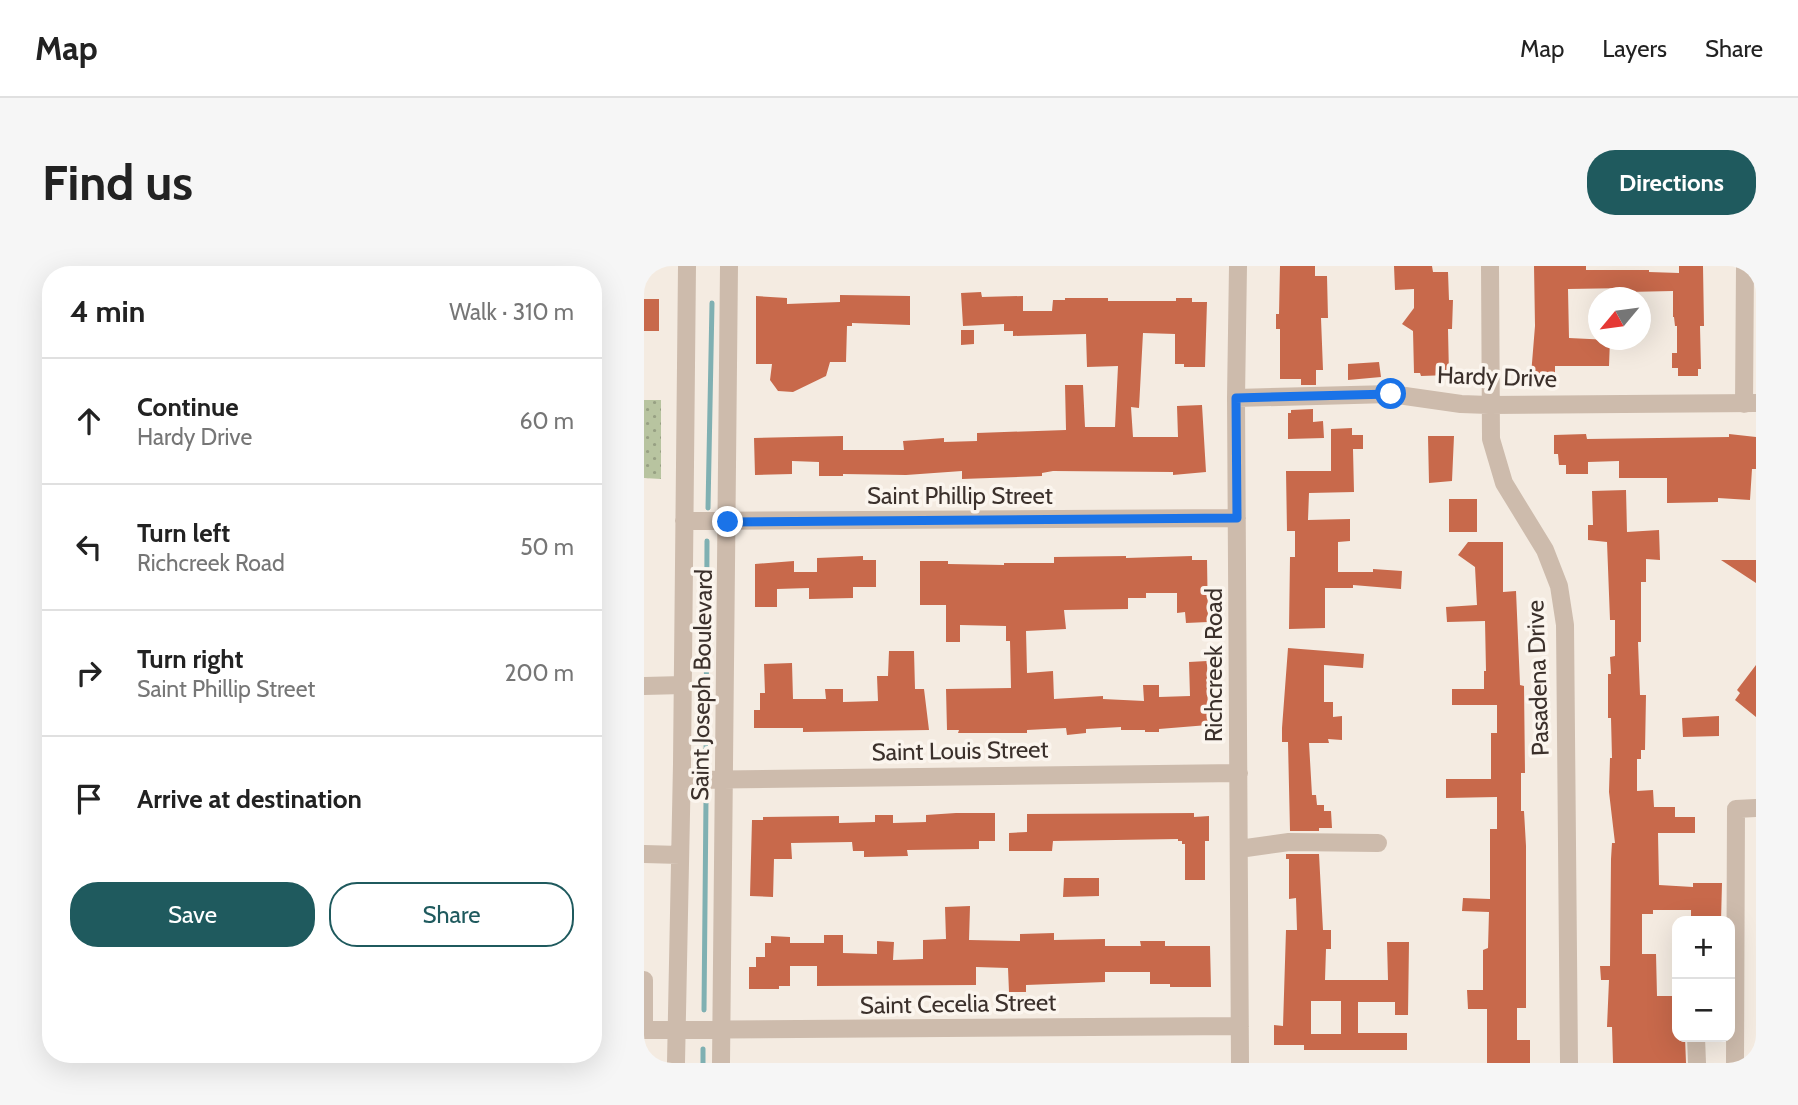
<!DOCTYPE html>
<html lang="en">
<head>
<meta charset="utf-8">
<style>
	body { margin:0; font-family:Cabin,sans-serif; background:#f6f6f6; color:#222 }
	.controls { position:absolute; right:21px; bottom:21px; display:grid; overflow:hidden; border-radius:14px; box-shadow:0 7px 28px #0002 }
	.controls button { width:63px; height:63px; display:grid; place-items:center; padding:0; border:0; border-bottom:2px solid #e0e0e0; background:#fff; color:#222; font:35px sans-serif }
	.compass { position:absolute; left:944px; top:21px; width:63px; height:63px; border-radius:50%; background:#fff; box-shadow:0 7px 28px #0002; rotate:241deg }
	.stop { position:absolute; width:21px; height:21px; margin:-16px; border:5px solid #1a73e8; border-radius:50%; background:#fff }
	.stop.end { background:#1a73e8; border-color:#fff; box-shadow:0 2px 7px #0008 }
	.list { margin:0; padding:0; list-style:none }
	h2 { display:flex; justify-content:space-between; align-items:center; height:91px; margin:0; padding:0 28px; font-size:30px }
	h2 small { font-size:23px; font-weight:400; color:#767676 }
	.list li { display:grid; grid-template-columns:46px 1fr auto; gap:21px; align-items:center; box-sizing:border-box; height:126px; padding:0 28px; border-top:2px solid #e0e0e0 }
	.list b { display:block; font-size:26px; white-space:nowrap }
	.list p { margin:0; font-size:23px; white-space:nowrap; color:#767676 }
	.list em { font-size:23px; font-style:normal; color:#767676 }
	.actions { display:flex; gap:14px; padding:21px 28px }
	.actions a { flex:1; padding:16px 0; border:2px solid #1f5a5e; border-radius:28px; text-align:center; font-size:24px; color:#1f5a5e }
	.actions .main { background:#1f5a5e; color:#fff }
	.icon { flex:none; width:38px; height:38px; fill:none; stroke:currentColor; stroke-width:2; stroke-linecap:round; stroke-linejoin:round }
	.map { position:relative; flex:none; width:1112px; height:797px; overflow:hidden; border-radius:28px }
	header { display:flex; align-items:center; gap:42px; box-sizing:border-box; height:98px; padding:0 35px; background:#fff; border-bottom:2px solid #e0e0e0 }
	header strong { font-size:33px }
	nav { display:flex; gap:38px; margin-inline-start:auto; font-size:24px }
	.intro { display:flex; align-items:center; justify-content:space-between; box-sizing:border-box; height:168px; padding:0 42px }
	h1 { margin:0; font-size:49px }
	.button { padding:18px 32px; border-radius:28px; background:#1f5a5e; color:#fff; font-size:24px; font-weight:700 }
	main { display:flex; gap:42px; padding:0 42px }
	aside { flex:1; background:#fff; border-radius:28px; box-shadow:0 7px 28px #0002 }
	.map>svg:first-child { display:block }
	.green { fill:url(#green-dots) }
	.lines { fill:none; stroke-linecap:round; stroke-linejoin:round }
	.stream { stroke:#7fb0b2; stroke-width:5 }
	.building { fill:#c8694b; fill-rule:evenodd }
	.minor { stroke:#cdbbac; stroke-width:18 }
	.route { stroke:#1a73e8; stroke-width:9 }
	.labels { text-anchor:middle; stroke-width:7; stroke-linejoin:round; paint-order:stroke }
	.street-label { font-size:24px; fill:#3b302b; stroke:#fbf5ee }
</style>
</head>
<body>
<header>
<strong>Map</strong>
<nav><a>Map</a><a>Layers</a><a>Share</a></nav>
</header>
<div class="intro"><h1>Find us</h1><a class="button">Directions</a></div>
<main>
<aside>
<h2>4 min<small>Walk · 310 m</small></h2>
<ul class="list">
<li><svg class="icon" aria-label="ahead" viewBox="0 0 24 24"><path d="M12 20V5M6 11l6-6 6 6"/></svg><div><b>Continue</b><p>Hardy Drive</p></div><em>60 m</em></li>
<li><svg class="icon" aria-label="left" viewBox="0 0 24 24"><path d="M17 20v-9H6M10 6l-5 5 5 5"/></svg><div><b>Turn left</b><p>Richcreek Road</p></div><em>50 m</em></li>
<li><svg class="icon" aria-label="right" viewBox="0 0 24 24"><path d="M7 20v-9h11M14 6l5 5-5 5"/></svg><div><b>Turn right</b><p>Saint Phillip Street</p></div><em>200 m</em></li>
<li><svg class="icon" aria-label="arrive" viewBox="0 0 24 24"><path d="M6 21V4h12l-3 4 3 4H6"/></svg><div><b>Arrive at destination</b></div></li>
</ul>
<div class="actions"><a class="main">Save</a><a>Share</a></div>
</aside>
<div class="map">
<svg width="1112" height="797" viewBox="0 0 1112 797">
	<defs>
		<pattern id="green-dots" width="8" height="8" patternUnits="userSpaceOnUse" patternTransform="scale(1.75)"><rect width="8" height="8" fill="#b8c4a0"/><path d="M2 2h.1M6 6h.1" fill="none" stroke="#97a083" stroke-width="1.8" stroke-linecap="round"/></pattern>
	</defs>
	<rect width="100%" height="100%" fill="#f4ebe1"/>
	<path class="green" d="M0,134H17V213L0,212Z"/>
	<g class="lines">
		<path class="stream" d="M64,242L68,37
			M62,496L63,275
			M60,744L62,533
			M59,797V783"/>
	</g>
	<path class="building" d="M636,0H671V10H683L684,52H677L679,104H672V119H657V113H636V63H632V48H635Z
		M750,0H788L789,6H804L805,34H809L808,63H804L805,109L777,110L776,107H770L769,65L758,58L770,42V23L751,24Z
		M890,0H942V4H1005V6L1035,7V0H1059L1060,60H1056L1057,103H1054V110H1034V102H1028V87H1033V60H1031L1030,51H1029V25L983,26V22L924,23L925,72L966,74L965,100H911V110L887,109L891,60Z
		M337,26L338,31L379,30V45H408L409,34H421V32H464V35H532V32H548V36H563L561,101H540V98H531V68L499,67L495,142L487,141L489,171H534L533,140L558,139L562,206L529,209V206L409,205L398,207V210L318,213V205L262,209L199,208V210H175V196L148,195V208L111,209L110,172L199,170V184H260L259,175L300,172V176L333,175V167L422,164L421,119H439L441,161H471L474,100L443,101L442,68L369,70V65H360V58L319,60L317,27Z
		M196,29L266,30V59L208,57V60H203L202,96H186L182,110L149,126L134,125L126,114L128,98H112V30L143,32V38L196,36Z
		M0,33H15V65H0Z
		M317,64H330V78L317,79Z
		M735,96L737,111L704,114V98Z
		M669,143V156L679,155L680,172L644,173V147H647V144Z
		M708,162V169H719V183H709L710,226L665,227L664,254L706,253V275L694,276V306H729V303L758,305L757,323L709,319V322H681V362L645,363L646,291H651V265H643L642,205H687V163Z
		M942,168L943,173L1085,171V168L1112,171V203H1108L1106,234L1074,232V236L1023,237V212H975V195L944,196V208H922V199H915L914,188H910V169Z
		M784,170H810L808,215L785,217Z
		M982,224L983,266L1015,264L1016,294L1002,293V316H997V376H994L996,429H1002L1001,484H997V493H993V525L1009,524L1010,541H1031V551H1051V567H1014L1015,619L1049,621V617H1078L1077,655H1047V644H1009V648H998V688H1012L1013,730H1033V771H1041L1042,797H969L968,761H963L965,714H957L956,700H966L967,593L968,577H971L965,526L966,492H968L967,452H964V408H967L966,391L971,390V354H966L963,276L944,274V259H949L948,225Z
		M805,233H833V266H805Z
		M824,276H859V326L872,325L876,419L880,420L881,507H877V545H880L882,580V742H873V774H886V797H843V743H824L823,724H839V684L844,682L845,646L818,645L819,632L846,633V563H853V531L802,532V513H847V467H853V439H808V423H840V405H842L841,355L803,356L802,341L833,339L831,301L814,289Z
		M219,290V294H232V321H209V332L165,333V322L133,323V341H111V298L150,295V306H173V292Z
		M482,290V292L548,290V294H563L564,356L542,357L541,346L533,347V327H502V332H484V343L420,344L422,363L382,365L383,407L409,405L410,433L459,430V433L500,435L499,419H515V431L546,430L545,396L563,395L564,459L515,463V466H501V464H477V461L442,463V467L423,469L422,462L383,464V467H314L315,464H303L302,423L367,422L366,375H362V360L316,359V376H302V339H276V295H304V298L360,299V297H410V291Z
		M1077,294H1112V317Z
		M644,382L720,388L719,402L680,399V436H689V451L698,450V474L684,473L685,477H665L668,529H672L673,539H680V545H687L688,562H675V565H646L644,476H638V462Z
		M245,385H270L271,423H280L285,464L159,466V462H110V444H116V427H121L120,398L148,397L149,433H182L181,423H199V436L234,435L233,410H244Z
		M1112,399V451L1091,434L1096,427L1093,424Z
		M1075,450V470L1039,471L1038,452Z
		M312,547H351V575H335V583L263,584L264,590L220,591V585H209L208,576L147,577L148,593H130L129,631L106,630L108,554H119V551L195,550V557L231,556V549H249V557L282,556V549Z
		M550,547V551L565,550V575H561V614H541V578H538V575H534V573L409,575L408,585H365V567L383,566V548Z
		M642,588H675L679,664H687V683H682L681,714H744L743,676H765L764,749H751V736H714V767H763V784H660V779H630V759L639,760L642,664H653L652,632L645,633V593H642ZM667,735H697V768H667Z
		M420,612H455V630L419,631Z
		M326,640L325,674L376,675V668L410,667V674L461,673V680H497L496,675H521V680H566L567,721H526V718H506V706H461V716L382,719V726H365L364,702L332,701V719L173,720V700H146V720H135V723H105V701H112V691H121V677H127V670L146,671V677H180V669H199V687L233,688V675L250,676L249,694L279,693V674L302,673L301,641Z"/>
	<g class="lines">
		<path class="minor" d="M594,0L592,132L596,797
			M846,0L847,173L860,217L901,284L915,320L921,359L925,797
			M592,132L747,128L817,138L845,139L1112,137
			M1100,138L1101,0
			M40,255L593,252
			M0,420L39,419
			M38,514L595,507
			M595,583L645,576L734,577
			M0,588L36,589
			M0,714V764L596,760
			M1052,771L1053,797
			M32,797L38,498L43,0
			M77,797L85,0
			M1091,797L1092,543L1112,542"/>
	</g>
	<g class="lines">
		<path class="route" d="M84,256L593,252L592,132L747,128"/>
	</g>
	<g class="labels">
		<g class="street-label">
			<text transform="translate(853 111) rotate(2)" y="8">Hardy Drive</text>
			<text x="316" y="238">Saint Phillip Street</text>
			<text transform="translate(570 399) rotate(-90)" y="8">Richcreek Road</text>
			<text transform="translate(894 412) rotate(-92)" y="8">Pasadena Drive</text>
			<text transform="translate(58 419) rotate(-89)" y="8">Saint Joseph Boulevard</text>
			<text transform="translate(316 485) rotate(-1)" y="8">Saint Louis Street</text>
			<text transform="translate(314 738) rotate(-1)" y="8">Saint Cecelia Street</text>
		</g>
	</g>
</svg>
<div class="controls">
<button>+</button>
<button>−</button>
</div>
<svg class="compass" viewBox="-18 -18 36 36"><path d="M0-13l5 13h-10z" fill="#e53935"/><path d="M0 13l5-13h-10z" fill="#767676"/></svg>
<div class="stop" style="left:747px;top:128px"></div>
<div class="stop end" style="left:84px;top:256px"></div>
</div>
</main>
</body>
</html>
